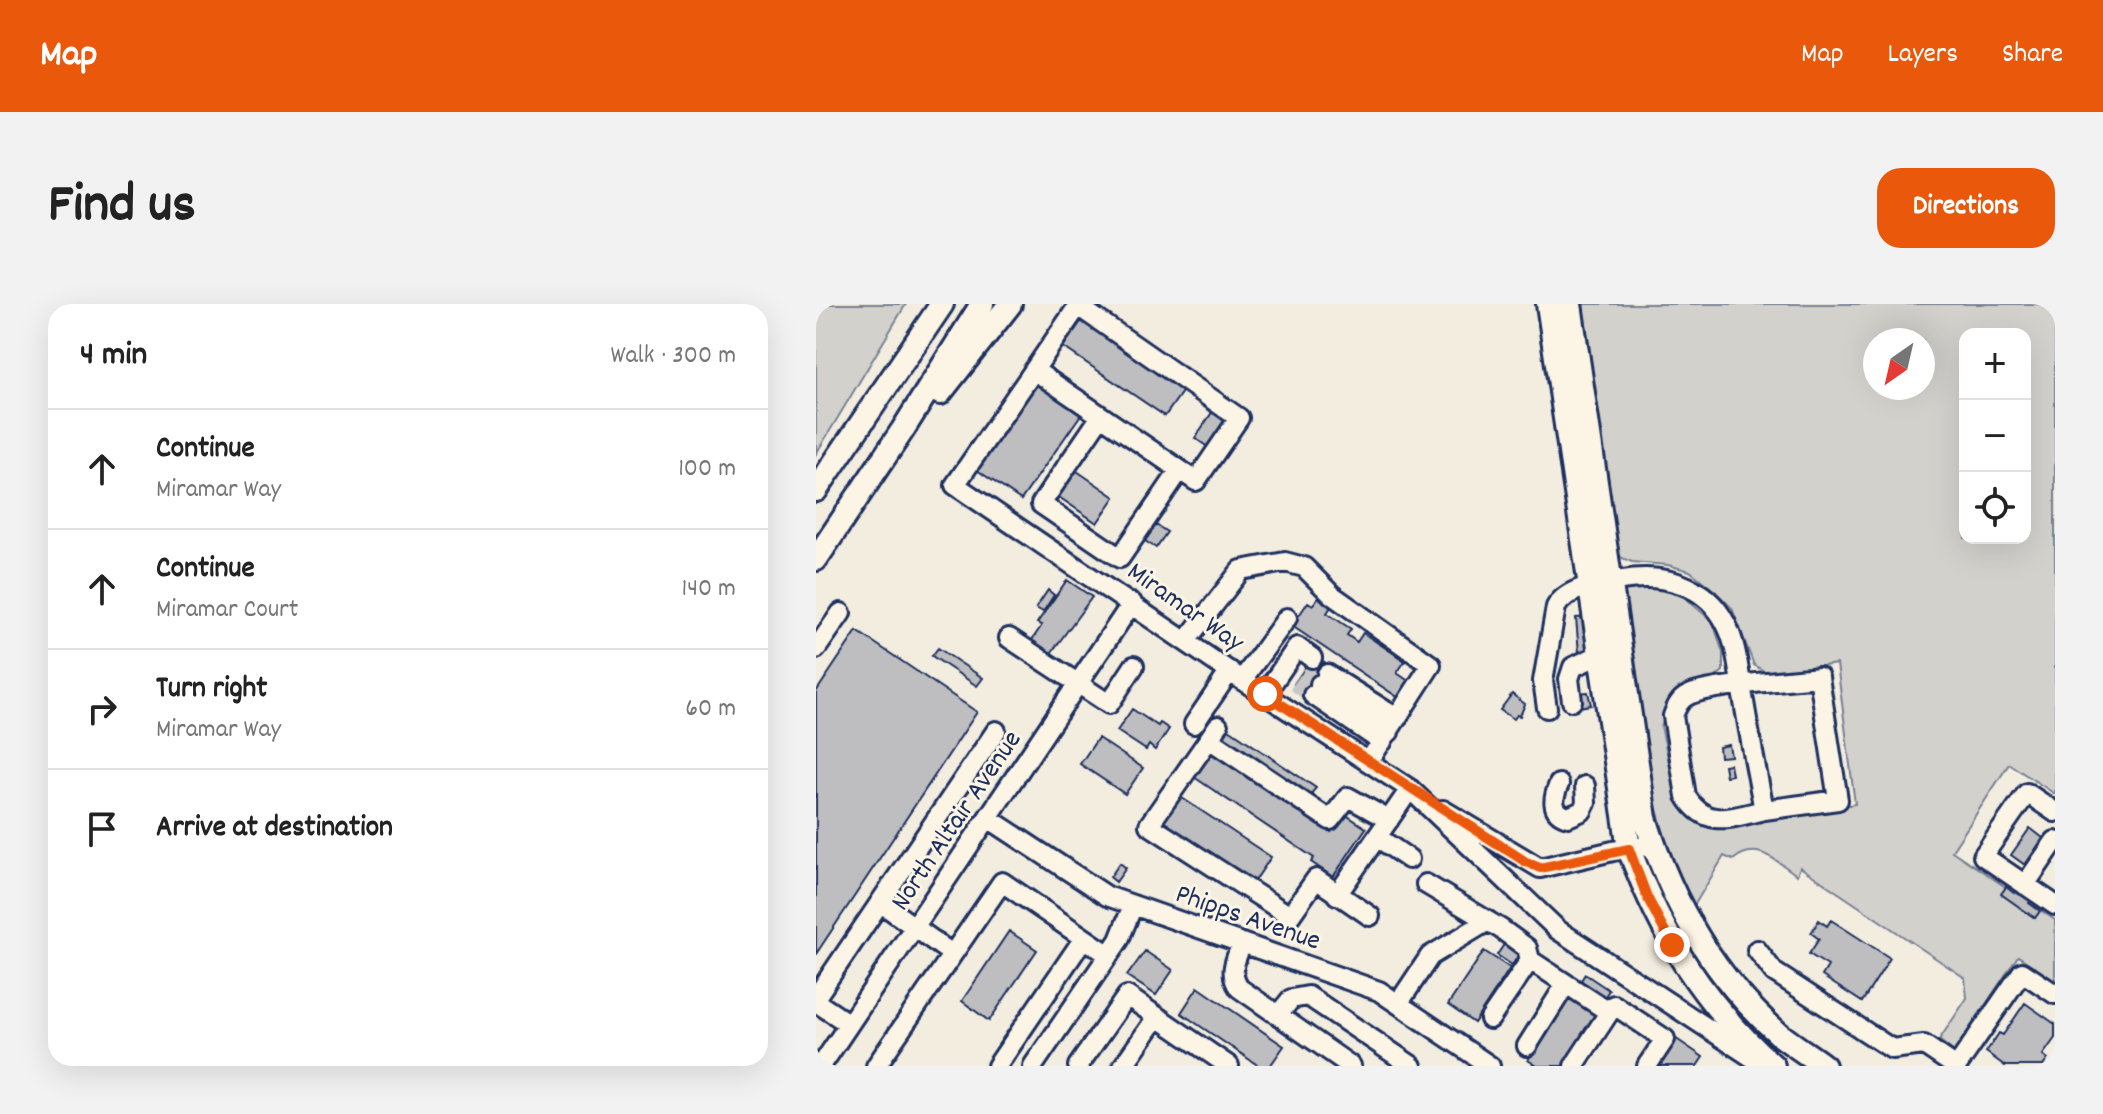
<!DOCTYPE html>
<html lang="en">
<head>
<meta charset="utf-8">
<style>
	body { margin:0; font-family:Dekko,sans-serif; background:#f2f2f2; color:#222 }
	.controls { position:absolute; right:24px; top:24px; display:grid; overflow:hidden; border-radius:16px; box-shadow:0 8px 32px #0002 }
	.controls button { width:72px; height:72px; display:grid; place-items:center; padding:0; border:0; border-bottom:2px solid #e0e0e0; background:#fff; color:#222; font:40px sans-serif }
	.compass { position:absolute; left:1047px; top:24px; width:72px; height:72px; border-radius:50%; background:#fff; box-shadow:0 8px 32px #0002; rotate:214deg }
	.stop { position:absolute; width:24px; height:24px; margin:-18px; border:6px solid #ea580c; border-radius:50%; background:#fff }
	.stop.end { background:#ea580c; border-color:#fff; box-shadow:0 2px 8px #0008 }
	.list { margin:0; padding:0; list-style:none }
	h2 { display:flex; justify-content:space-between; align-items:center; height:104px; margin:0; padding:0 32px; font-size:34px }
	h2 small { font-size:26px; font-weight:400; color:#767676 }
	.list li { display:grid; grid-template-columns:52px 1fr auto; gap:24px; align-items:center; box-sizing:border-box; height:120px; padding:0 32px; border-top:2px solid #e0e0e0 }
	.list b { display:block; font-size:30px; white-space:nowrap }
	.list p { margin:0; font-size:26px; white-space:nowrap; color:#767676 }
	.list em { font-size:26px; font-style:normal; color:#767676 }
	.icon { flex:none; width:44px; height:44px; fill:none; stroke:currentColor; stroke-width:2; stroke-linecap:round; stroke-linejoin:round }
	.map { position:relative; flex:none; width:1239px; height:762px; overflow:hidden; border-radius:24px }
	header { display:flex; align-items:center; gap:48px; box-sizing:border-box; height:112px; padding:0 40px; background:#ea580c; color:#fff }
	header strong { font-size:38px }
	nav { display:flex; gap:44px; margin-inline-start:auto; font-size:28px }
	.intro { display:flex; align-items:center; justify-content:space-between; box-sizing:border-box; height:192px; padding:0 48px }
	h1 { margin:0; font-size:56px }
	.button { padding:20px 36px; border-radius:24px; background:#ea580c; color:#fff; font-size:28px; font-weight:700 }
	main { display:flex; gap:48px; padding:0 48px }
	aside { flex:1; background:#fff; border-radius:24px; box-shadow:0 8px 32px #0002 }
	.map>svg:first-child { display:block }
	.green { fill:#d3d1cc; stroke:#778095; stroke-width:2; fill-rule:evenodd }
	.building { fill:#bebec0; stroke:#1b2f5e; stroke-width:2 }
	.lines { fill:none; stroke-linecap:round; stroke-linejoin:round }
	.minor-tunnel { stroke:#c8c7c6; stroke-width:18; stroke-dasharray:18 9; stroke-linecap:butt }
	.minor-casing { stroke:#1b2f5e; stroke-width:24 }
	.major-casing { stroke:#1b2f5e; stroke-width:28 }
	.minor { stroke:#fcf5e5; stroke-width:18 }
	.major { stroke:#fcf5e5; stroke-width:22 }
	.route { stroke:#ea580c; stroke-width:10 }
	.labels { text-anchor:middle; stroke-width:6; stroke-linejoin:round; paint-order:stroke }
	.street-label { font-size:28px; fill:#1b2f5e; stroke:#fcf5e5 }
</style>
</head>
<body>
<header>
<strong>Map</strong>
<nav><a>Map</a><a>Layers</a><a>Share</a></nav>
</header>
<div class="intro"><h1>Find us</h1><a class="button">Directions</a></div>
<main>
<aside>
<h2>4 min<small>Walk · 300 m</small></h2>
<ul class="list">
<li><svg class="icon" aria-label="ahead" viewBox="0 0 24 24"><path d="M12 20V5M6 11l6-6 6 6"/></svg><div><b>Continue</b><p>Miramar Way</p></div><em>100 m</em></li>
<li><svg class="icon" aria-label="ahead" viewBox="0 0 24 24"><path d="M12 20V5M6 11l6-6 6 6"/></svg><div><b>Continue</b><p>Miramar Court</p></div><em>140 m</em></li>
<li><svg class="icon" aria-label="right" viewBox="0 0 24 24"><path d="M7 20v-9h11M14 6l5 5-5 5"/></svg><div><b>Turn right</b><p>Miramar Way</p></div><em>60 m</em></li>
<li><svg class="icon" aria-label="arrive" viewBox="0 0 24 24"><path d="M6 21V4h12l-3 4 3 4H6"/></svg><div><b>Arrive at destination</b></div></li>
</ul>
</aside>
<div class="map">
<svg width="1239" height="762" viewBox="0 0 1239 762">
	<rect width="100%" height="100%" fill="#f3ede0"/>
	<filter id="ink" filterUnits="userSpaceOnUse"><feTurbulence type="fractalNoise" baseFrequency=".0125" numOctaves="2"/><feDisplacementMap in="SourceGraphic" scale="16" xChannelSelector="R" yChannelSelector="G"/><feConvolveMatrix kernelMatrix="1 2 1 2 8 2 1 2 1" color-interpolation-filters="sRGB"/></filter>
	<g filter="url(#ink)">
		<path class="green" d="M0,0H90L0,150Z
			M761,0H1239V490L1193,460L1136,547L1239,616V677L1202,652L1138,748L1123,736L1151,694L1149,674L984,563L981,571C960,557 941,536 917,556L908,552L876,605L853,546L838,495L807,285L823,282L860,286L897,318L907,349V367L893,379L866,384L854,401L845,422L860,491L877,516L907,523L1039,500L1021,360L953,370L938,361L916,304L900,288L874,267L852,261L816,258L806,254L796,243ZM1149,30H1209V234H1149ZM1059,36H1107V84H1059Z"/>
		<path class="building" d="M266,16L368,85L349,112L247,43Z
			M223,78L266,109L205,196L161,166Z
			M397,107L414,119L396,146L379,134Z
			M255,163L299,193L281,219L237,189Z
			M340,221L351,228L340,244L329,237Z
			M251,276L276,293L233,352L214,339L226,321L221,319Z
			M232,286L238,291L227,308L220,304Z
			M503,292L516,301L511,309L535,325L531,331L541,338L547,329L589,357L581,369L594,378L583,394L476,322L492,298L497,301Z
			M788,312L791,346L763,349L760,314Z
			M41,327L161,408L0,650V388Z
			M122,344L167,374L161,382L116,352Z
			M498,351L516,363L496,393L478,380Z
			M772,388L775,401L763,403L761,389Z
			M696,390L709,400L704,412L701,411L698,415L684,406Z
			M316,405L342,422L344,419L353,425L339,446L333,441L330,446L301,427Z
			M407,421L500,484L494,491L402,429Z
			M282,434L327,464L309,490L264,460Z
			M913,441L915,452L904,453L903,443Z
			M395,447L515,528L527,509L550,524L517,573L495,558L498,554L378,473Z
			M914,460L916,471L910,472L908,461Z
			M360,490L455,553L436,581L341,518Z
			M1214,524L1227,534L1209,561L1195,551Z
			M304,559L310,564L300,578L294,573Z
			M1190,583L1198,589L1200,586L1215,596L1213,599L1224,607L1219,614L1185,590Z
			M1003,616L1011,622L1015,616L1074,654L1046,698L1006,672L1012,662L993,650L1003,635L995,629Z
			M193,627L221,646L173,717L146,697Z
			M691,636L706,646L696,661L681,651Z
			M329,647L357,666L340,691L311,672Z
			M668,647L694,664L658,719L632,701Z
			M769,670L793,686L788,694L764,678Z
			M382,683L468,742L454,762H443L365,709Z
			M754,690L782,708L747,762H721L712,756Z
			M1209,699L1239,720V734L1227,751L1232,755L1227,762H1189L1170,748L1183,729L1187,731Z
			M859,734L887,753L881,762H841Z"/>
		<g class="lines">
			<path class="minor-tunnel" d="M489,364L508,375
				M479,378L497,391"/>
			<defs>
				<path id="minor" d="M218,66L380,177L423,114L262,2L139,181L426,376L594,485L742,626L943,758
					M285,112L225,200L304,254L364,166
					M193,334L293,400L318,362
					M370,337L425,266L469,258L488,263L516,291L615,361L553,457
					M0,345L25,309
					M511,370L581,414
					M426,376L471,314
					M504,380L573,428
					M449,390L481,343L496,354
					M497,391L566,438
					M756,397L753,375L757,363L783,351
					M731,404L727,377L740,303C751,283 785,279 806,276C847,269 890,280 910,320C922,343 923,373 928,398C934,434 941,470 948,506L1022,496L1003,373C977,376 890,381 871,392C863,396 860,404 857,412L870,492C890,526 917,513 948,506
					M378,420L414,367
					M402,422L333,521L474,612L500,575L554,612
					M393,435L514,516L532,493L573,516
					M743,480C737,494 734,508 752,513L766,507L770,499L769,482
					M627,506L724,564L797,547L837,541
					M1239,508L1211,489L1167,552L1239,601
					M172,514L291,592L563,687L674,762
					M561,533L593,555
					M610,580L685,625L711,644L714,656L793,708
					M1209,581L1239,537
					M521,591L594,485
					M65,599L136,650
					M426,639C420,655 412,668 423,684L535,762
					M941,646L958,668L1076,745L1108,741L1139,762
					M0,693L180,427
					M0,698L33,720
					M582,700L614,652L672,617
					M462,711L475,695L492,692L596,762
					M674,715L714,656
					M711,742L750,680
					M5,762L316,299
					M60,762L186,578L293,651
					M181,762L268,634
					M217,762L303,636L317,601
					M262,762L311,692L413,762
					M307,762L341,713
					M758,762L798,701L849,735L831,762
					M1141,762L1206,668L1239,690"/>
				<path id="major" d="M732,0L813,545C847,634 886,698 957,762
					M754,0L829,514C855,597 896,672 963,730C977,741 993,751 1008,762
					M124,89L194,0
					M0,186L126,0
					M0,255L86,127L166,0"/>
			</defs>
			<use href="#minor" class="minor-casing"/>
			<use href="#major" class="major-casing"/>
			<use href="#minor" class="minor"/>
			<use href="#major" class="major"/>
		</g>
	</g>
	<g class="lines" filter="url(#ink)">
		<path class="route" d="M449,390L710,558L724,564L813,545L831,593L856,641"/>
	</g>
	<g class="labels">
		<g class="street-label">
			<text transform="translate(371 301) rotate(35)" y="10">Miramar Way</text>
			<text transform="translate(138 515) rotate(-56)" y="10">North Altair Avenue</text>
			<text transform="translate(433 611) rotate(19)" y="10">Phipps Avenue</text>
		</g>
	</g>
</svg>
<div class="controls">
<button>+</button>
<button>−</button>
<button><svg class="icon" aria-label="locate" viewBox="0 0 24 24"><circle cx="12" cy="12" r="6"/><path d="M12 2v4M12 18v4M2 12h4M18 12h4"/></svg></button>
</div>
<svg class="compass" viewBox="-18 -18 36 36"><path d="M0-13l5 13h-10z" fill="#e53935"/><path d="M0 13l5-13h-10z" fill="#767676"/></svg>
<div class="stop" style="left:449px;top:390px"></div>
<div class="stop end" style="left:856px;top:641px"></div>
</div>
</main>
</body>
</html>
